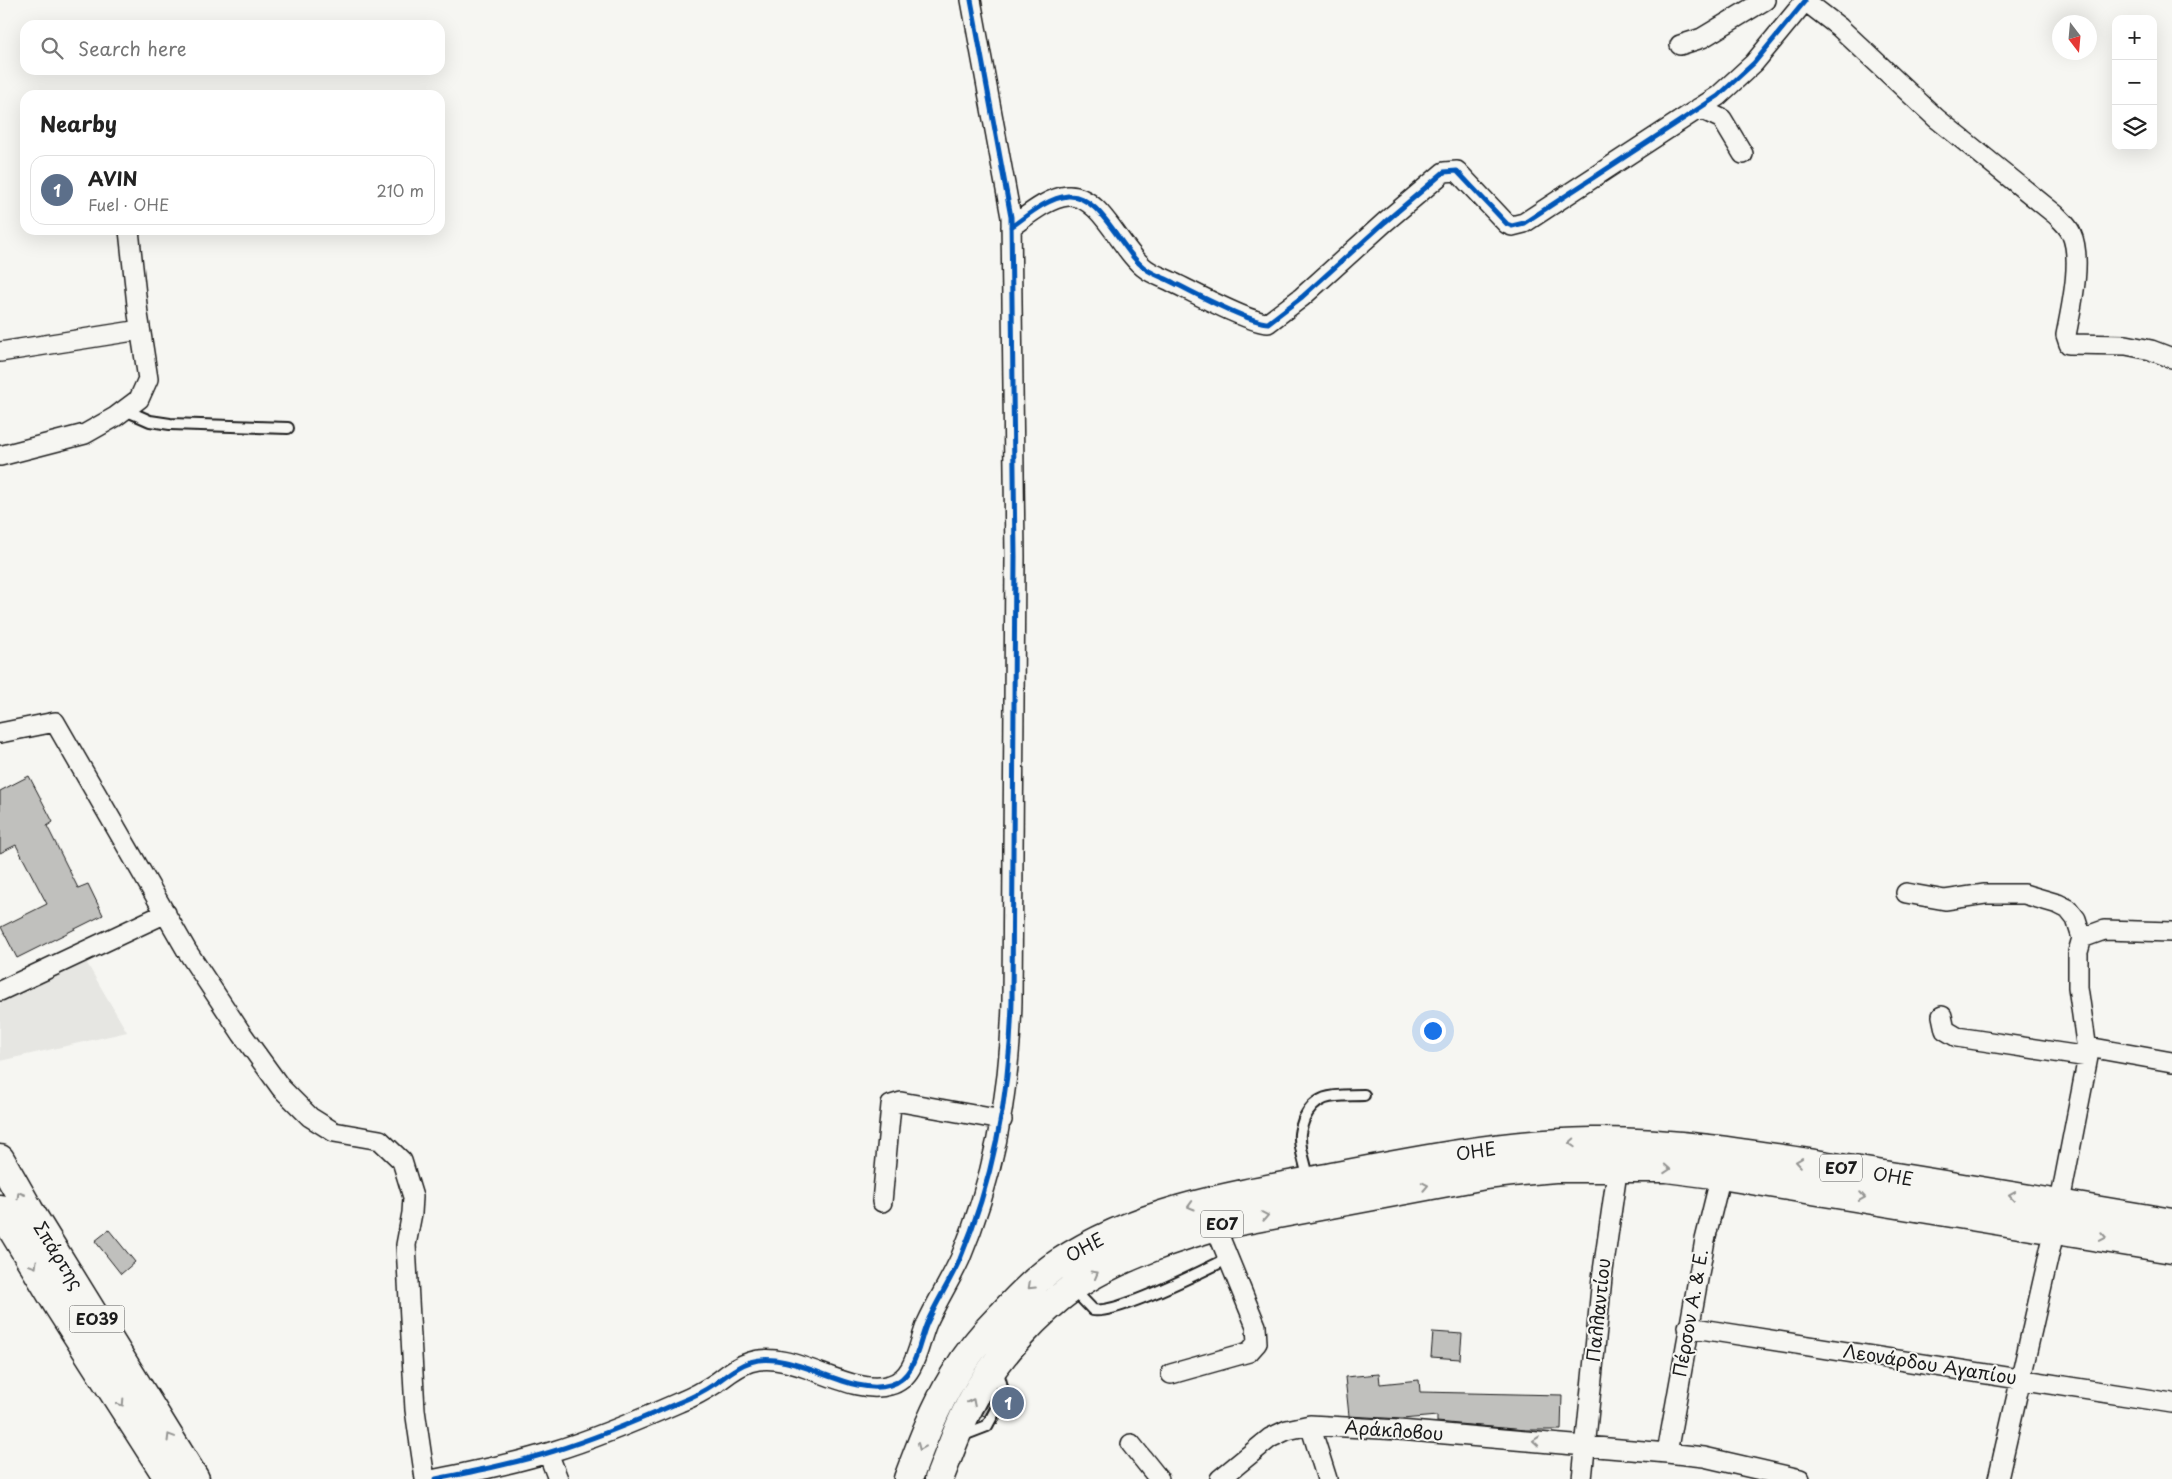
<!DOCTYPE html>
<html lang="en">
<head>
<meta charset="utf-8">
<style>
	body { margin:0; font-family:"Playpen Sans",sans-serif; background:#f2f2f2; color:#222 }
	.controls { position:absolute; right:15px; top:15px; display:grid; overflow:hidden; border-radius:10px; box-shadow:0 5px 20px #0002 }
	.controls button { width:45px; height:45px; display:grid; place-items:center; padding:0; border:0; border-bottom:1px solid #e0e0e0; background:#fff; color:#222; font:25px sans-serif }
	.compass { position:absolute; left:2052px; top:15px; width:45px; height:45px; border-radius:50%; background:#fff; box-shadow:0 5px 20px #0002; rotate:164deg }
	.you { position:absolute; left:1432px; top:1030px; width:18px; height:18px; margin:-12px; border:4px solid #fff; border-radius:50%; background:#1a73e8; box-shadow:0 0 0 8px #1a73e833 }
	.badge { display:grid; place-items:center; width:32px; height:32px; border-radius:50%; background:#b45309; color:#fff; font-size:16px; font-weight:700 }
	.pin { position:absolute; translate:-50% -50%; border:2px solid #fff; box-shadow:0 1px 5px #0006 }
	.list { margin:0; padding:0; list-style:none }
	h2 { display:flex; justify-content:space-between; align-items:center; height:65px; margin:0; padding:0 20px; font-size:21px }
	h2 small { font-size:16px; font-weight:400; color:#767676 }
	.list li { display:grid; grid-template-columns:32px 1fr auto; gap:15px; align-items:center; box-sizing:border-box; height:70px; margin:0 10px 10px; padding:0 10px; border:1px solid #e0e0e0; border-radius:15px }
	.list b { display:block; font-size:19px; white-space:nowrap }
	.list p { margin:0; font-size:16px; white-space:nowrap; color:#767676 }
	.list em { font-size:16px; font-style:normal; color:#767676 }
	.icon { flex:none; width:28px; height:28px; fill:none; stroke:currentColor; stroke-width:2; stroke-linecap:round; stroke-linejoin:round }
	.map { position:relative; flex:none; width:2172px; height:1479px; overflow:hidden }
	.search { position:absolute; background:#fff; box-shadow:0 5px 20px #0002; left:20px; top:20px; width:425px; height:55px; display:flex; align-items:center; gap:12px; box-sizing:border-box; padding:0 18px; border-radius:15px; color:#767676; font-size:19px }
	.panel { position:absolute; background:#fff; box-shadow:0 5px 20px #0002; left:20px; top:90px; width:425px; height:145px; border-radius:15px }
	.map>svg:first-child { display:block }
	.built { fill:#e6e6e2 }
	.building { fill:#c0c0bd; stroke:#1c1c1c }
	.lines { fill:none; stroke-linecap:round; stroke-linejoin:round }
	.lane-casing { stroke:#1c1c1c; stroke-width:14 }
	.street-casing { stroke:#1c1c1c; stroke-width:22 }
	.primary-casing { stroke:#1c1c1c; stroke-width:31 }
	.lane { stroke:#f6f6f2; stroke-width:10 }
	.street { stroke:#f6f6f2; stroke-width:19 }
	.primary { stroke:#f6f6f2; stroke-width:28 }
	.cycleway-casing { stroke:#f6f6f2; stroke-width:8 }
	.cycleway { stroke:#0057b8; stroke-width:5 }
	.oneway { stroke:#949492 }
	.labels { text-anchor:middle; stroke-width:4; stroke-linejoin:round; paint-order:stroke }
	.shield { fill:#f6f6f2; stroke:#5d5d5c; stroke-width:1 }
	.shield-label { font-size:16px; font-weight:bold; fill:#1c1c1c }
	.street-label { font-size:18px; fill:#1c1c1c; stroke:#f6f6f2 }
</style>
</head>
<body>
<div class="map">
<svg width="2172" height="1479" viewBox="0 0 2172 1479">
	<rect width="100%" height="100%" fill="#f6f6f2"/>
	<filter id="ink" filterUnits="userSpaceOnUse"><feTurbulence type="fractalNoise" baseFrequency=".02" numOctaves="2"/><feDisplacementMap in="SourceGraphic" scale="10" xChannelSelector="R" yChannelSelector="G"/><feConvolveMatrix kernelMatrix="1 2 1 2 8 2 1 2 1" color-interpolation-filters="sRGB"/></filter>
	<g filter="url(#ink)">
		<path class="built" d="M85,960L127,1032L0,1061V999Z"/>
		<path class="building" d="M29,776L53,822L47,826L78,888L88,884L103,915L17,958L1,927L47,904L16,845L0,853V791Z
			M109,1230L135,1262L121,1274L95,1241Z
			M1433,1332L1462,1334L1460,1359L1431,1357Z
			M1379,1374L1380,1384L1419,1380L1420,1392L1562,1395L1561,1430H1525L1437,1422V1416L1402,1419L1349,1416L1345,1377Z
			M994,1394L996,1395L985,1416L982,1415Z
			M1008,1402L1010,1403L997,1424L996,1423Z"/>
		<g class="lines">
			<defs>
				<path id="lane" d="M125,410L150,421L170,424L288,428
					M1308,1180C1307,1166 1300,1152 1300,1138C1299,1132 1302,1125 1304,1119C1317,1091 1338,1096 1364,1095
					M1072,1288L1093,1310C1115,1315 1205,1270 1229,1258
					M961,1436L987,1426L1004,1394L997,1368"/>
				<path id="street" d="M1804,0L1839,27L1936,118L2056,215C2061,220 2068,226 2071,233C2083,258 2071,309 2066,335L2069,344L2126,345L2151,350L2172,358
					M1680,45L1702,38L1765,0
					M1699,108L1722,119L1743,154
					M1011,227C1027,216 1047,198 1068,196C1101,194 1121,252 1146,269C1154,275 1165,278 1174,283C1193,292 1250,323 1268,323L1302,297L1385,222L1444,172L1457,171L1507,224L1512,226L1524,223L1718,96L1754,63L1805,1
					M0,352L140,330
					M0,456L85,434L115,417L139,399L148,379L138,314L129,230
					M0,733L55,722L187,951L242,1034L281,1088L310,1117L334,1132L380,1140L402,1161L413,1197L412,1213L406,1245L415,1410L425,1479
					M1906,893L1945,900L1985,894H2024L2058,904L2068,909L2076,919L2082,938L2078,952V987L2088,1057L2055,1228L1998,1479
					M2082,938L2104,930L2172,932
					M0,991L166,913
					M1942,1016L1945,1030L1957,1037L2088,1057
					M2088,1047L2172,1062
					M882,1202L891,1105L901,1102L1002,1120
					M1688,1327L2172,1403
					M1171,1374L1249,1352L1257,1343L1256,1326L1215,1226
					M1310,1425L1327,1479
					M1131,1444L1159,1479
					M548,1453L558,1479
					M1667,1453L1705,1240L1721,1175
					M436,1479C476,1471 516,1463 554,1451C597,1438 639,1420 680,1402C693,1397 704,1391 716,1383C727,1375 737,1366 750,1362C793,1348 849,1398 890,1385C916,1378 918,1344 927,1323C937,1301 950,1281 960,1259C995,1176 1010,1090 1012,1001L1015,556L1011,217L971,0
					M1220,1479L1270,1438L1287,1430L1310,1425L1399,1430L1667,1453L1704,1457L1800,1479
					M1582,1479L1602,1278L1619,1158"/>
				<path id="primary" d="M0,1159L29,1210L195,1479
					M0,1209L59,1307L169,1479
					M908,1479C921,1444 935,1407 954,1376C967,1354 984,1333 1002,1315C1019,1296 1038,1277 1059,1263C1139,1210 1235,1195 1327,1178C1414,1161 1503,1143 1592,1142C1682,1141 1770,1157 1859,1171C1963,1188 2068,1205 2172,1223
					M939,1479C951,1449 962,1416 979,1389C1000,1354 1039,1312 1072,1288C1113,1259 1180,1235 1229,1223L1485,1175L1521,1171L1555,1168H1667L1721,1175L2172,1249"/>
			</defs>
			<use href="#lane" class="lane-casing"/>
			<use href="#street" class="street-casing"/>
			<use href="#primary" class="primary-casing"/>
			<use href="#lane" class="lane"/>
			<use href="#street" class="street"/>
			<use href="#primary" class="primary"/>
			<defs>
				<path id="cycleway" d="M1011,227C1027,216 1047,198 1068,196C1101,194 1121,252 1146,269C1154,275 1165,278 1174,283C1193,292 1250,323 1268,323L1302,297L1385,222L1444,172L1457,171L1507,224L1512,226L1524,223L1718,96L1754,63L1805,1
					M436,1479C476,1471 516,1463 554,1451C597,1438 639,1420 680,1402C693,1397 704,1391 716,1383C727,1375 737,1366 750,1362C793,1348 849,1398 890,1385C916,1378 918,1344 927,1323C937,1301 950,1281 960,1259C995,1176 1010,1090 1012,1001L1015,556L1011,217L971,0"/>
			</defs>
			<use href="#cycleway" class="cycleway-casing"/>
			<use href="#cycleway" class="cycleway"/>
		</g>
		<defs><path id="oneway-chevron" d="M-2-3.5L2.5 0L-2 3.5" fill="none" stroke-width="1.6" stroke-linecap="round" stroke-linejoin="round" transform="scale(1.25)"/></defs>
		<g class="oneway">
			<use href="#oneway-chevron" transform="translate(1572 1143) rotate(177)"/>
			<use href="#oneway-chevron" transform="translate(1799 1162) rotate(-171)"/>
			<use href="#oneway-chevron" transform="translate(1667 1169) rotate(4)"/>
			<use href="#oneway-chevron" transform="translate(1425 1186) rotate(-11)"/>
			<use href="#oneway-chevron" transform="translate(20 1195) rotate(-120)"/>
			<use href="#oneway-chevron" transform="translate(2012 1196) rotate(-171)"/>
			<use href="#oneway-chevron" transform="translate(1862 1197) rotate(9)"/>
			<use href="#oneway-chevron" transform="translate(1191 1206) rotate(164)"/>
			<use href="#oneway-chevron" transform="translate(1265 1216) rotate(-11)"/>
			<use href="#oneway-chevron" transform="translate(2103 1237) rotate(10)"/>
			<use href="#oneway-chevron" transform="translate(34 1265) rotate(59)"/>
			<use href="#oneway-chevron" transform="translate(1095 1274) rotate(-29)"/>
			<use href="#oneway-chevron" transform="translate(1031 1286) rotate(137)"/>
			<use href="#oneway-chevron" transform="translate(972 1402) rotate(-63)"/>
			<use href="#oneway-chevron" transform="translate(121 1403) rotate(57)"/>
			<use href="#oneway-chevron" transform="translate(170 1437) rotate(-121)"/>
			<use href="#oneway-chevron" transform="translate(1536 1441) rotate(-176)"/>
			<use href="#oneway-chevron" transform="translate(921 1447) rotate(113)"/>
		</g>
	</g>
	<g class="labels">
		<g class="shield">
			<rect x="1820" y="1154.5" width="42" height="27" rx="4"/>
			<rect x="1201" y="1210.5" width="42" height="27" rx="4"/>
			<rect x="69.5" y="1305.5" width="55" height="27" rx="4"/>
		</g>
		<g class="shield-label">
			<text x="1841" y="1174">ΕΟ7</text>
			<text x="1222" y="1230">ΕΟ7</text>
			<text x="97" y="1325">ΕΟ39</text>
		</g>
		<g class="street-label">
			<text transform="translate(1476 1152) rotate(-9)" y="6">ΟΗΕ</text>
			<text transform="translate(1893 1177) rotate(9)" y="6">ΟΗΕ</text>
			<text transform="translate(1085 1248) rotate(-29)" y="6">ΟΗΕ</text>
			<text transform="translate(58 1256) rotate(58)" y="6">Σπάρτης</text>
			<text transform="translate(1599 1310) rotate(-84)" y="6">Παλλαντίου</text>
			<text transform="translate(1691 1313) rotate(-80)" y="6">Πέρσον Α. &amp; Ε.</text>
			<text transform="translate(1930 1365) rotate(9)" y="6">Λεονάρδου Αγαπίου</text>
			<text transform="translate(1394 1431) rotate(4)" y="6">Αράκλοβου</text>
		</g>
	</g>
</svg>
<div class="controls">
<button>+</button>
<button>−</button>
<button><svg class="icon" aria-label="layers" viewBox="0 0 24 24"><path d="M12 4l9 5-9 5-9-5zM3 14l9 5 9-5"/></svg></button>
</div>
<svg class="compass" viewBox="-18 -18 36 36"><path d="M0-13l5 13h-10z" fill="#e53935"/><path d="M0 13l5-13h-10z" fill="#767676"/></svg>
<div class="you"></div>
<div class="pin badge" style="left:1008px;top:1403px;background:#5c6f8a">1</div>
<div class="search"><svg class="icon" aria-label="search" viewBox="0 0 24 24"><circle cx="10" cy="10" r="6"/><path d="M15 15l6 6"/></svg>Search here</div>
<section class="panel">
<h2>Nearby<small></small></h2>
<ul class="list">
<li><span class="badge" style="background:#5c6f8a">1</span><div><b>AVIN</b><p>Fuel · ΟΗΕ</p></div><em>210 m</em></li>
</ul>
</section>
</div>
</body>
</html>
